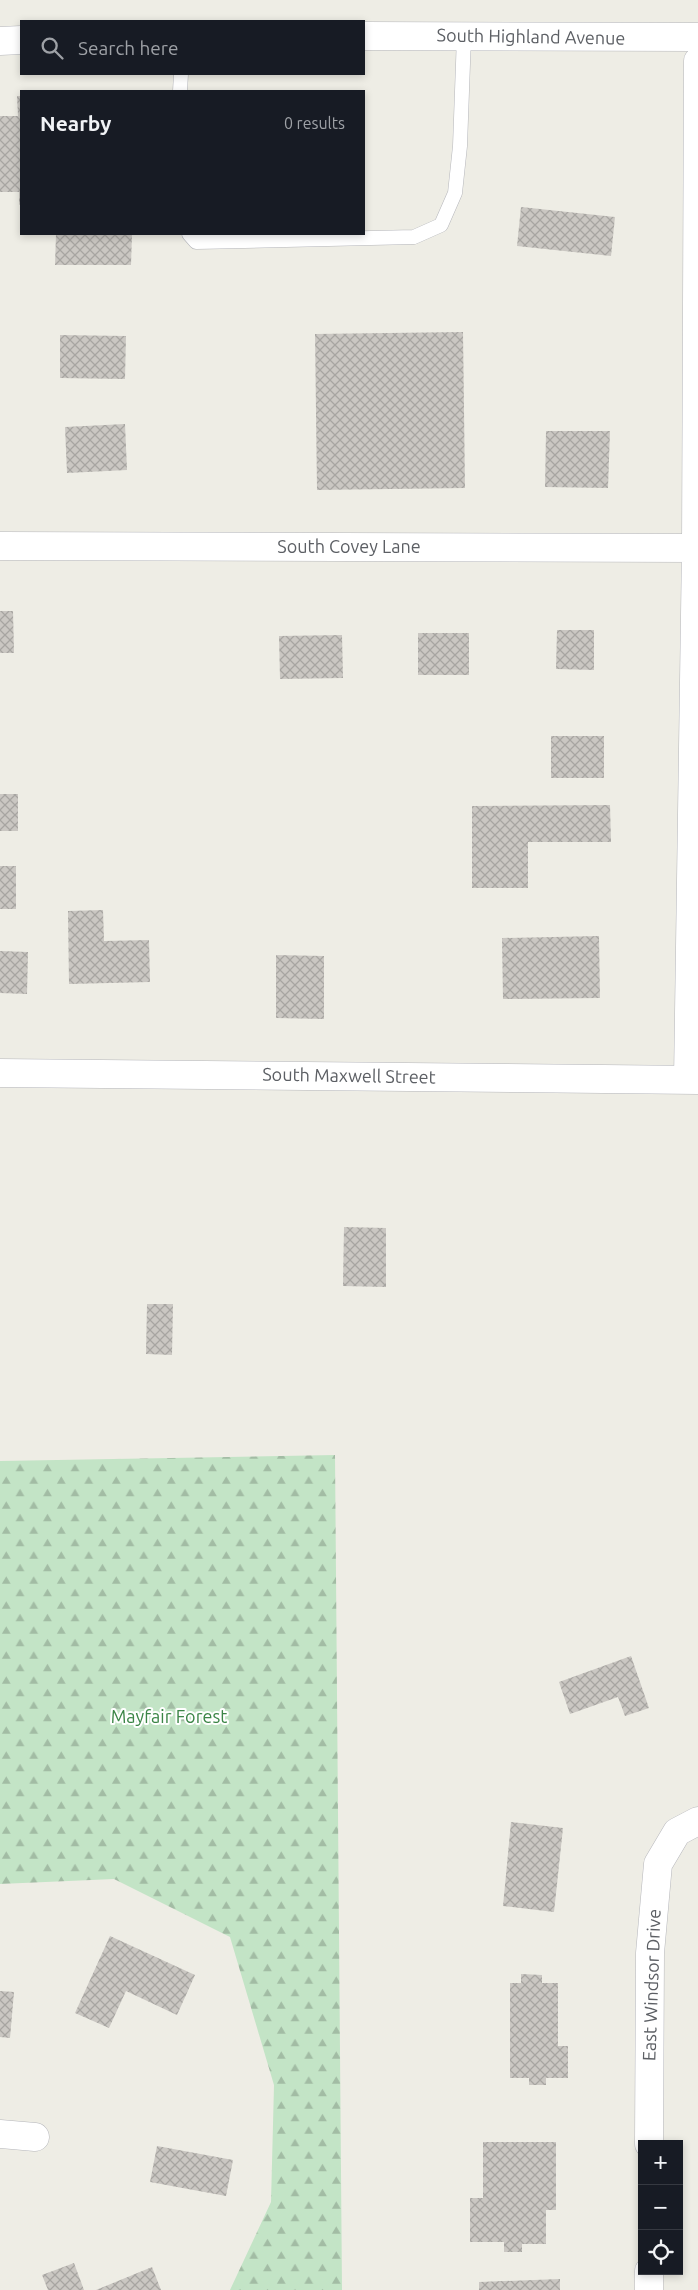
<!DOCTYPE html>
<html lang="en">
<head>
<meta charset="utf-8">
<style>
	body { margin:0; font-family:Ubuntu,sans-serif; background:#20242c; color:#f1f3f6 }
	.controls { position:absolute; right:15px; bottom:15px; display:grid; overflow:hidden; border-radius:0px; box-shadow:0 2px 8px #0003 }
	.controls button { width:45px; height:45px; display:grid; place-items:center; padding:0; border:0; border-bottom:1px solid #363941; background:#171b24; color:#f1f3f6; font:25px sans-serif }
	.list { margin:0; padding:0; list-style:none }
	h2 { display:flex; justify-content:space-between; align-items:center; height:65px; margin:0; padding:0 20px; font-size:21px }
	h2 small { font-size:16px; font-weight:400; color:#9ea1a6 }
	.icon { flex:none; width:28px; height:28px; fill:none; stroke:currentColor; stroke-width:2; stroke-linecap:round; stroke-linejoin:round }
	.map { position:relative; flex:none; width:698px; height:2290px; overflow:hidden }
	.search { position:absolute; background:#171b24; box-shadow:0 2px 8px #0003; left:20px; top:20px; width:345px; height:55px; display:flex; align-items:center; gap:12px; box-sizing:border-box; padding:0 18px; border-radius:0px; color:#9ea1a6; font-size:19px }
	.panel { position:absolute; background:#171b24; box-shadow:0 2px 8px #0003; left:20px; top:90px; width:345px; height:145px; border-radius:0px }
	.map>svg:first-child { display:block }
	.forest { fill:url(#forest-firs) }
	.building { fill:url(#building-cross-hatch) }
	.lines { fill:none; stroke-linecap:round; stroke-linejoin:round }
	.service-casing { stroke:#b5b6bb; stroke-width:15 }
	.minor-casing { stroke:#b5b6bb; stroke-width:29 }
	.service { stroke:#fff; stroke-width:14 }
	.minor { stroke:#fff; stroke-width:28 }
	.labels { text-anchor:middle; stroke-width:4; stroke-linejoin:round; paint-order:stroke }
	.street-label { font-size:18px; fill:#5c5f64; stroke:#fff }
	.park-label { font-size:18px; fill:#3b8546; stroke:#fff }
</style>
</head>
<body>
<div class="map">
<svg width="698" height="2290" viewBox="0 0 698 2290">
	<defs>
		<pattern id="forest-firs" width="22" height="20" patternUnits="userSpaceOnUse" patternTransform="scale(1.25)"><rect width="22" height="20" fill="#c3e4c6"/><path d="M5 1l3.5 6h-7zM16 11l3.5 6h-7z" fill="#a2bca4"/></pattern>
		<pattern id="building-cross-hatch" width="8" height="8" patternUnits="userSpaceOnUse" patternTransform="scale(1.25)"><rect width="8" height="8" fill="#cac7c2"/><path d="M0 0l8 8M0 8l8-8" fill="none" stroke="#a7a5a1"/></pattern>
	</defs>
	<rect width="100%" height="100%" fill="#eeede5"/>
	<path class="forest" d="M335,1455L342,2290H230L271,2202L274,2085L230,1937L114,1879L0,1884V1461Z"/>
	<path class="building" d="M17,96H21V204L19,205V192H0V116H18Z
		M521,207L615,217L611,256L517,246Z
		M56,234H132L131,265H55Z
		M463,332L465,488L317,490L315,334Z
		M60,335L126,336L125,379L60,378Z
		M125,424L127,470L67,473L65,427Z
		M546,431H610L608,488L545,487Z
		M0,611H13L14,653H0Z
		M557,630H594V670L556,669Z
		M418,633H469V675H418Z
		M342,635L343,678L280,679L279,636Z
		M551,736H604V778H551Z
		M0,794H18V831H0Z
		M610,805L611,842H528V888H472V806Z
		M0,866H16V909H0Z
		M103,910L104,941L149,940L150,982L69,984L68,911Z
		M599,936L600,998L503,999L502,938Z
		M0,951L28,952L27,994L0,993Z
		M276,955L324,956V1019L276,1018Z
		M344,1227L386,1228V1287L343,1286Z
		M147,1304H173L172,1355L146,1354Z
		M631,1656L649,1708L625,1716L618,1697L570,1714L559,1682Z
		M511,1822L563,1828L554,1912L503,1906Z
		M110,1936L195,1975L177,2015L126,1991L109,2028L75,2013Z
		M521,1974L542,1975V1983H558V2046H568V2078H546V2085H529V2078H510V1983H521Z
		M0,1991L14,1992L10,2038L0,2037Z
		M483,2142H556V2210H546V2244H522V2252H504V2242H470V2198H483Z
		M157,2146L233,2160L226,2196L150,2182Z
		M74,2263L84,2290H48L42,2275Z
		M152,2267L161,2290H96Z
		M560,2279V2290H479V2282Z"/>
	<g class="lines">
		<defs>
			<path id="service" d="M180,91L181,74
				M189,234L196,242L414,237L441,225L455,193L460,146L464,36"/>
			<path id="minor" d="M364,36L698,37
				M0,41L21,40
				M0,546L698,548
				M0,1073L698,1080
				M688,1080L696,548L698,61
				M0,2134L35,2137
				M649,2144L650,1953L658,1864L677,1832L698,1821
				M649,2271V2290"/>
		</defs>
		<use href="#service" class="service-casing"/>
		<use href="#minor" class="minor-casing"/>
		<use href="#service" class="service"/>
		<use href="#minor" class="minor"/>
	</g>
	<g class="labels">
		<g class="street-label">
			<text transform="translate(531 37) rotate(1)" y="6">South Highland Avenue</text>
			<text x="349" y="553">South Covey Lane</text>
			<text transform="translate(349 1076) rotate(1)" y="6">South Maxwell Street</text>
			<text transform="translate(652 1985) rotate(-88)" y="6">East Windsor Drive</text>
		</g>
		<g class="park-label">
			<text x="169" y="1723">Mayfair Forest</text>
		</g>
	</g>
</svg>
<div class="controls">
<button>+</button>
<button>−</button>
<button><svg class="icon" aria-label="locate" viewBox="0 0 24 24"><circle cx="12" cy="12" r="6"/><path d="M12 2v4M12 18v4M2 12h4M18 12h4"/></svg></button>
</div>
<div class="search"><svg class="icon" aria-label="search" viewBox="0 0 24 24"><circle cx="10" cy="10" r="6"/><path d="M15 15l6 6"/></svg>Search here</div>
<section class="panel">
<h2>Nearby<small>0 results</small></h2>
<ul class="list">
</ul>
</section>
</div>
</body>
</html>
